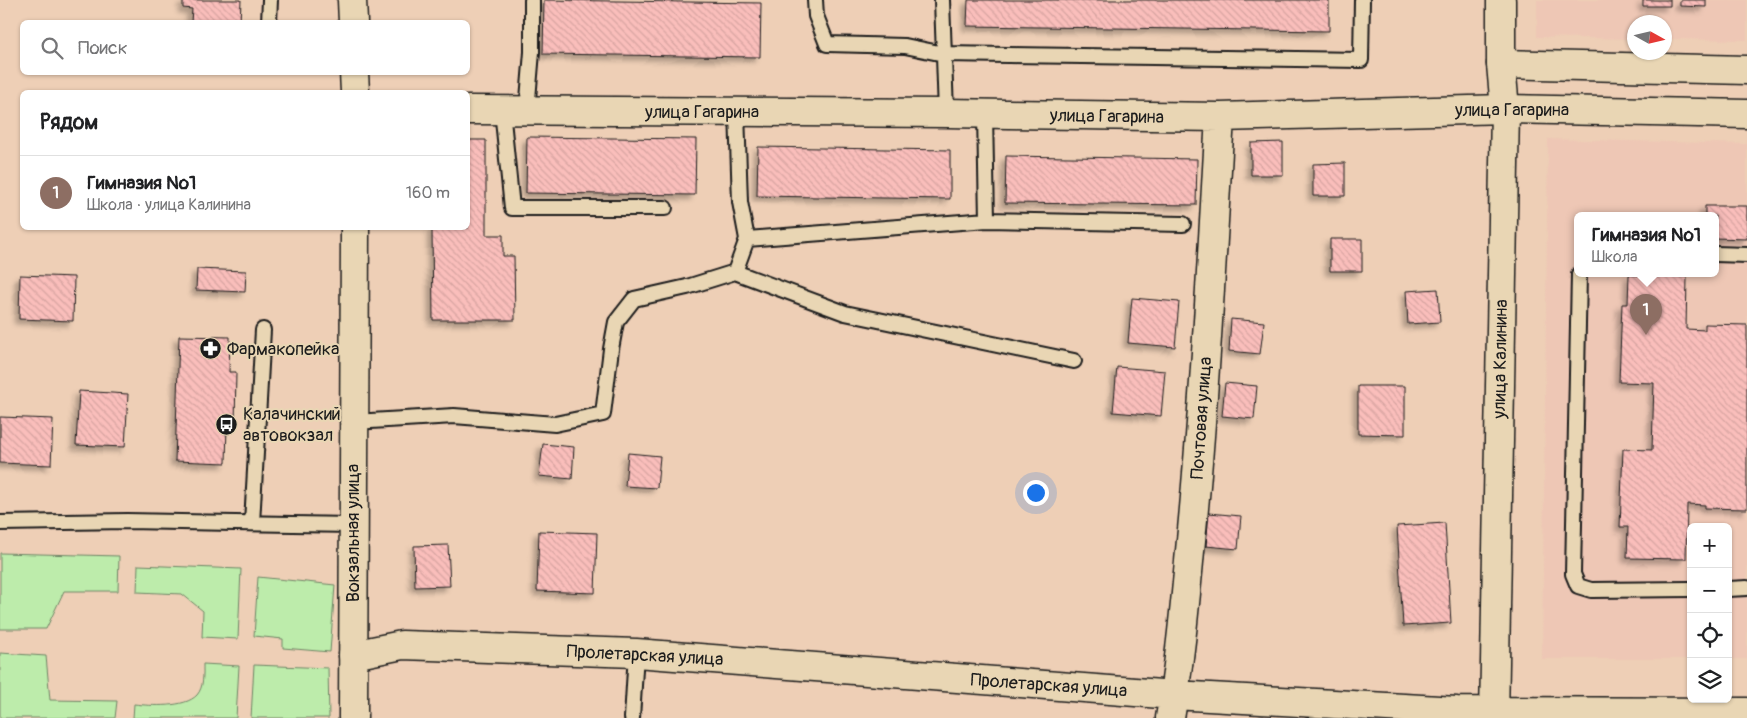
<!DOCTYPE html>
<html lang="ru">
<head>
<meta charset="utf-8">
<style>
	body { margin:0; font-family:Pangolin,sans-serif; background:#f6f6f6; color:#202124 }
	.controls { position:absolute; right:15px; bottom:15px; display:grid; overflow:hidden; border-radius:8px; box-shadow:0 1px 4px #0004 }
	.controls button { width:45px; height:45px; display:grid; place-items:center; padding:0; border:0; border-bottom:1px solid #e0e0e0; background:#fff; color:#202124; font:25px sans-serif }
	.compass { position:absolute; left:1627px; top:15px; width:45px; height:45px; border-radius:50%; background:#fff; box-shadow:0 1px 4px #0004; rotate:98deg }
	.you { position:absolute; left:1035px; top:492px; width:18px; height:18px; margin:-12px; border:4px solid #fff; border-radius:50%; background:#1a73e8; box-shadow:0 0 0 8px #1a73e833 }
	.badge { display:grid; place-items:center; width:32px; height:32px; border-radius:50%; background:#7c3aed; color:#fff; font-size:16px; font-weight:700 }
	.pin { position:absolute; translate:-50% -41px; filter:drop-shadow(0 1px 2px #0008) }
	.pin::after { content:''; position:absolute; top:26px; width:18px; height:15px; background:inherit; clip-path:polygon(0 0,100% 0,50% 100%) }
	.popup { position:absolute; left:1574px; top:212px; width:145px; height:65px; box-sizing:border-box; display:grid; place-content:center; border-radius:8px; background:#fff; filter:drop-shadow(0 1px 4px #0005); font-size:16px; white-space:nowrap; color:#757577 }
	.popup b { font-size:19px; color:#202124 }
	.popup::after { content:''; position:absolute; left:50%; top:100%; margin-left:-10px; border:10px solid transparent; border-top-color:#fff }
	.list { margin:0; padding:0; list-style:none }
	h2 { display:flex; justify-content:space-between; align-items:center; height:65px; margin:0; padding:0 20px; font-size:21px }
	h2 small { font-size:16px; font-weight:400; color:#757577 }
	.list li { display:grid; grid-template-columns:32px 1fr auto; gap:15px; align-items:center; box-sizing:border-box; height:75px; padding:0 20px; border-top:1px solid #e0e0e0 }
	.list b { display:block; font-size:19px; white-space:nowrap }
	.list p { margin:0; font-size:16px; white-space:nowrap; color:#757577 }
	.list em { font-size:16px; font-style:normal; color:#757577 }
	.icon { flex:none; width:28px; height:28px; fill:none; stroke:currentColor; stroke-width:2; stroke-linecap:round; stroke-linejoin:round }
	.map { position:relative; flex:none; width:1747px; height:718px; overflow:hidden }
	.search { position:absolute; background:#fff; box-shadow:0 1px 4px #0004; left:20px; top:20px; width:450px; height:55px; display:flex; align-items:center; gap:12px; box-sizing:border-box; padding:0 18px; border-radius:8px; color:#757577; font-size:19px }
	.panel { position:absolute; background:#fff; box-shadow:0 1px 4px #0004; left:20px; top:90px; width:450px; height:140px; border-radius:8px }
	.map>svg:first-child { display:block }
	.built { fill:#eec7b5; fill-rule:evenodd }
	.grass { fill:#bdecab; stroke:#6c8464 }
	.building { fill:url(#building-back-hatch); stroke:#1c1c1c; filter:url(#shadow) }
	.lines { fill:none; stroke-linecap:round; stroke-linejoin:round }
	.service-casing { stroke:#1c1c1c; stroke-width:18 }
	.minor-casing { stroke:#1c1c1c; stroke-width:31 }
	.tertiary-casing { stroke:#1c1c1c; stroke-width:31 }
	.secondary-casing { stroke:#1c1c1c; stroke-width:31 }
	.service { stroke:#e9d6b4; stroke-width:14 }
	.minor { stroke:#e9d6b4; stroke-width:28 }
	.tertiary { stroke:#e9d6b4; stroke-width:28 }
	.secondary { stroke:#e9d6b4; stroke-width:28 }
	.labels { text-anchor:middle; stroke-width:4; stroke-linejoin:round; paint-order:stroke }
	.street-label { font-size:18px; fill:#1c1c1c; stroke:#e9d6b4 }
	.poi-label { font-size:18px; fill:#1c1c1c; stroke:#e9d6b4; text-anchor:start }
</style>
</head>
<body>
<div class="map">
<svg width="1747" height="718" viewBox="0 0 1747 718">
	<defs>
		<pattern id="building-back-hatch" width="6" height="6" patternUnits="userSpaceOnUse" patternTransform="scale(1.25)"><rect width="6" height="6" fill="#fabebb"/><path d="M-1 5l2 2M0 0l6 6M5-1l2 2" fill="none" stroke="#d6a3a0"/></pattern>
		<filter id="shadow"><feDropShadow dx="-4.5" dy="4.5" stdDeviation="2.5" flood-color="#0004"/></filter>
	</defs>
	<rect width="100%" height="100%" fill="#eecfb6"/>
	<filter id="ink" filterUnits="userSpaceOnUse"><feTurbulence type="fractalNoise" baseFrequency=".02" numOctaves="2"/><feDisplacementMap in="SourceGraphic" scale="10" xChannelSelector="R" yChannelSelector="G"/><feConvolveMatrix kernelMatrix="1 2 1 2 8 2 1 2 1" color-interpolation-filters="sRGB"/></filter>
	<g filter="url(#ink)">
		<path class="built" d="M1537,0H1747V40L1665,39L1664,22H1634V39L1537,37Z
			M1548,139L1747,144V659H1728V527H1691V659H1542ZM1577,216H1715V274H1577Z"/>
		<path class="grass" d="M0,553L119,556L118,591H64L46,629H0Z
			M138,565L241,569L238,639L202,637L203,611L182,594L137,592Z
			M258,577L335,585L330,652L283,648V639L254,636Z
			M0,653L46,656L50,700L117,701L115,718H0Z
			M203,664L239,666L236,718H133L134,704C151,706 185,708 197,695C204,687 203,674 203,664Z
			M254,665L328,668L329,718H251Z"/>
		<path class="building" d="M183,0H241L240,22H191L192,9L183,8Z
			M544,0L761,3L760,57L543,54Z
			M968,0H1329V31L967,26Z
			M1643,0H1670V6H1643Z
			M1680,0H1706V7L1680,6Z
			M527,137L696,139L695,195L526,193Z
			M468,140H486V235H503V256H514L515,320H433L432,228H468Z
			M1283,142V175H1251V143Z
			M758,147L950,150V199L757,196Z
			M1006,156L1197,159L1196,205L1005,203Z
			M1345,163V196H1313V164Z
			M1705,206H1747V239L1715,238V216H1705Z
			M1330,239H1362V271H1330Z
			M197,269L246,271L245,292L196,290Z
			M20,275L74,277L73,321L19,319Z
			M1629,275L1687,277L1686,329L1705,330V324L1747,325V509L1705,508V505L1687,504L1686,559L1627,558L1628,527H1620L1623,449L1652,450L1654,383L1619,382L1622,304H1628Z
			M1438,289L1440,322L1408,324L1406,291Z
			M1132,298L1179,302L1175,347L1128,343Z
			M1231,319L1264,322L1260,354L1229,351Z
			M179,336L230,337L229,372H236L235,424H227L226,463L175,461Z
			M1117,367L1165,371L1161,416L1113,412Z
			M1225,383L1257,386L1254,419L1222,416Z
			M1358,386H1405V435L1358,434Z
			M79,391L128,394L125,447L76,445Z
			M0,417L53,419L51,465L0,463Z
			M543,444L574,447L572,479L539,476Z
			M628,453L660,456L657,488L625,486Z
			M1209,513L1241,516L1238,549L1206,546Z
			M1445,523L1451,623L1403,626L1397,526Z
			M539,531L597,533L595,593L537,591Z
			M448,545L450,586L415,587L414,546Z"/>
		<g class="lines">
			<defs>
				<path id="service" d="M815,0L816,16L827,44L905,46L944,54L1361,60L1362,0
					M942,0L946,113
					M269,22L270,0
					M502,110L512,208H665
					M527,111L532,52V0
					M985,114L987,220L1183,224
					M747,239L987,220
					M1715,254L1747,255
					M735,272L845,313L1074,361
					M1579,274L1573,574L1578,586L1591,590L1691,589
					M354,422L454,416L555,424L603,414L611,349L616,322L634,299L687,287L735,272L747,239L740,202L737,112
					M0,523L127,521L353,525
					M252,523L263,330
					M1728,589L1747,588
					M632,718L636,653"/>
				<path id="minor" d="M1501,64L1747,70
					M468,110L946,113L1220,117L1505,109L1747,114
					M353,655L402,645L636,653L1174,695L1457,711L1747,712
					M1170,718C1181,656 1186,592 1192,530C1205,392 1212,255 1220,117"/>
				<path id="tertiary" d="M1494,718L1505,109L1501,64V0"/>
				<path id="secondary" d="M352,0L353,22
					M354,72L355,92
					M353,718L355,228"/>
			</defs>
			<use href="#service" class="service-casing"/>
			<use href="#minor" class="minor-casing"/>
			<use href="#tertiary" class="tertiary-casing"/>
			<use href="#secondary" class="secondary-casing"/>
			<use href="#service" class="service"/>
			<use href="#minor" class="minor"/>
			<use href="#tertiary" class="tertiary"/>
			<use href="#secondary" class="secondary"/>
		</g>
	</g>
	<defs>
		<symbol id="pharmacy-disc" viewBox="-11 -11 22 22"><circle r="9.5" fill="#1c1c1c" stroke="#e9d6b4"/><path d="M-2-6h4v4h4v4h-4v4h-4v-4h-4v-4h4Z" fill="#fff"/></symbol>
		<symbol id="bus-disc" viewBox="-11 -11 22 22"><circle r="9.5" fill="#1c1c1c" stroke="#e9d6b4"/><path d="M-5-6H5V4H4V6H2V4H-2V6H-4V4H-5ZM-3.5-4V0h7V-4ZM-3.5 1.2v1.5H-2V1.2ZM2 1.2v1.5H3.5V1.2Z" fill="#fff"/></symbol>
	</defs>
	<g fill-rule="evenodd">
		<use href="#pharmacy-disc" x="198" y="336" width="25" height="25"/>
		<use href="#bus-disc" x="214" y="412" width="25" height="25"/>
	</g>
	<g class="labels">
		<g class="street-label">
			<text x="1512" y="116">улица Гагарина</text>
			<text x="702" y="118">улица Гагарина</text>
			<text transform="translate(1107 116) rotate(1)" y="6">улица Гагарина</text>
			<text transform="translate(1500 359) rotate(-89)" y="6">улица Калинина</text>
			<text transform="translate(1201 418) rotate(-86)" y="6">Почтовая улица</text>
			<text transform="translate(353 533) rotate(-90)" y="6">Вокзальная улица</text>
			<text transform="translate(645 655) rotate(3)" y="6">Пролетарская улица</text>
			<text transform="translate(1049 685) rotate(4)" y="6">Пролетарская улица</text>
		</g>
		<g class="poi-label">
			<text x="227" y="355">Фармакопейка</text>
			<text x="243" y="420">Калачинский<tspan x="243" dy="21">автовокзал</tspan></text>
		</g>
	</g>
</svg>
<div class="controls">
<button>+</button>
<button>−</button>
<button><svg class="icon" aria-label="locate" viewBox="0 0 24 24"><circle cx="12" cy="12" r="6"/><path d="M12 2v4M12 18v4M2 12h4M18 12h4"/></svg></button>
<button><svg class="icon" aria-label="layers" viewBox="0 0 24 24"><path d="M12 4l9 5-9 5-9-5zM3 14l9 5 9-5"/></svg></button>
</div>
<svg class="compass" viewBox="-18 -18 36 36"><path d="M0-13l5 13h-10z" fill="#e53935"/><path d="M0 13l5-13h-10z" fill="#757577"/></svg>
<div class="you"></div>
<div class="pin badge" style="left:1646px;top:335px;background:#8d6e63">1</div>
<div class="popup"><b>Гимназия №1</b>Школа</div>
<div class="search"><svg class="icon" aria-label="search" viewBox="0 0 24 24"><circle cx="10" cy="10" r="6"/><path d="M15 15l6 6"/></svg>Поиск</div>
<section class="panel">
<h2>Рядом<small></small></h2>
<ul class="list">
<li><span class="badge" style="background:#8d6e63">1</span><div><b>Гимназия №1</b><p>Школа · улица Калинина</p></div><em>160 m</em></li>
</ul>
</section>
</div>
</body>
</html>
